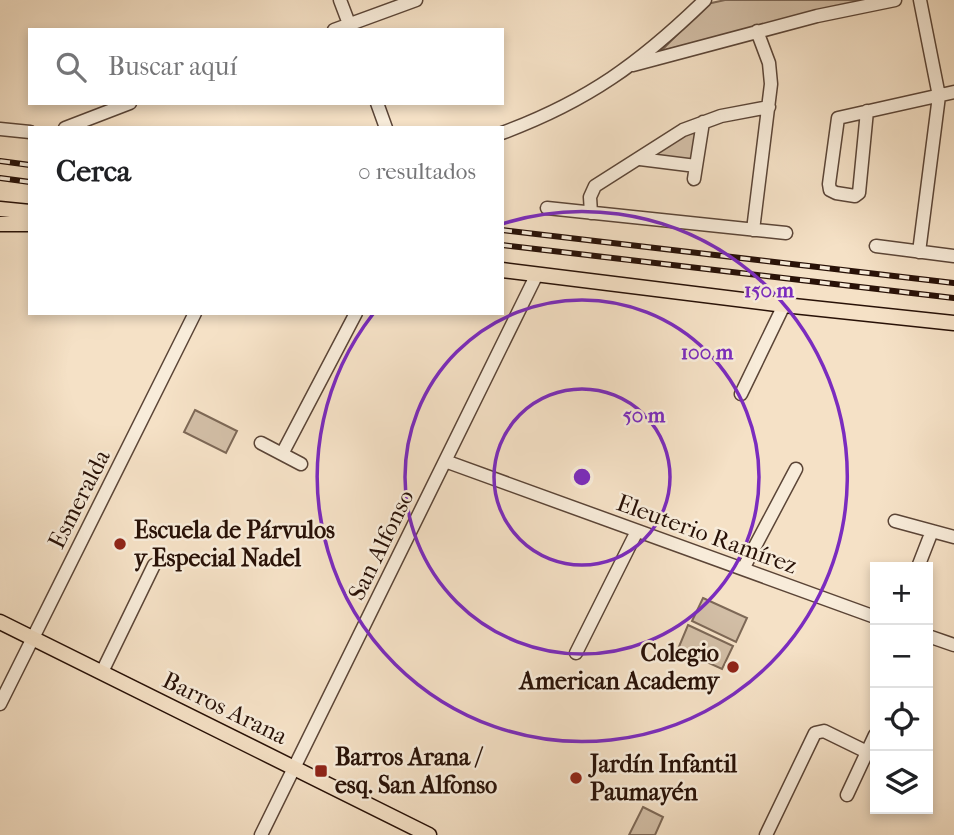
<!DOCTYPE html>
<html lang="es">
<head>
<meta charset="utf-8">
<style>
	body { margin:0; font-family:"IM FELL French Canon",serif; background:#f6f6f6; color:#202124 }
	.controls { position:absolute; right:21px; bottom:21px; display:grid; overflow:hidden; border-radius:0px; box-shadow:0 4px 10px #0003 }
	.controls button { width:63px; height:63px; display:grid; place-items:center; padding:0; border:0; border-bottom:2px solid #e0e0e0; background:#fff; color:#202124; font:35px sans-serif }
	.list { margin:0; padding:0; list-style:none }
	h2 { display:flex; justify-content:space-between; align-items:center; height:91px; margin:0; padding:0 28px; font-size:30px }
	h2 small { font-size:23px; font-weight:400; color:#757577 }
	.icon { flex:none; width:38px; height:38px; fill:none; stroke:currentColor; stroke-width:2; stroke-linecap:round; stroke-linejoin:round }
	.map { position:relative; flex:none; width:954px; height:835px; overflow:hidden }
	.search { position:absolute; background:#fff; box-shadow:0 4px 10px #0003; left:28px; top:28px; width:476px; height:77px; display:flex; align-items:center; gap:18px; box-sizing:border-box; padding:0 24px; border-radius:0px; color:#757577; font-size:26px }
	.panel { position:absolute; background:#fff; box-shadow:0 4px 10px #0003; left:28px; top:126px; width:476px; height:189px; border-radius:0px }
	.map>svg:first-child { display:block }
	.green { fill:#d2bea6; stroke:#7d6856; stroke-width:2 }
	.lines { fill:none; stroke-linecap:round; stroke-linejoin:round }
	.minor-casing { stroke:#5b4537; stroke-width:15 }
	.major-casing { stroke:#281107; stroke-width:17 }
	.minor { stroke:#f8ecda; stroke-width:12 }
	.major { stroke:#f5e1c6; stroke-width:14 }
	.rail-casing { stroke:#281107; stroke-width:6 }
	.rail { stroke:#f8ecda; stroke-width:3.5; stroke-dasharray:10; stroke-linecap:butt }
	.ring { fill:none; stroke:#7b2cbf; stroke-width:3.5 }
	.poi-dot { fill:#8f2418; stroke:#f8ecda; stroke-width:2.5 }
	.labels { text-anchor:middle; stroke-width:5; stroke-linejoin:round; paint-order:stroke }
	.street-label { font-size:24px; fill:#281107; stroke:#f8ecda }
	.poi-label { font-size:24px; font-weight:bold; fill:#281107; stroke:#f8ecda; text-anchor:start }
	.centre { fill:#7b2cbf; stroke:#f8ecda; stroke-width:3.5 }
	.ring-label { font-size:21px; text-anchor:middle; font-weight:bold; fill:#7b2cbf; stroke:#f8ecda; stroke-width:5; stroke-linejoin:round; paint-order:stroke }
</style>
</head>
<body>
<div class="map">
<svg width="954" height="835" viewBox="0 0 954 835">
	<rect width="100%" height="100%" fill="#f5e1c6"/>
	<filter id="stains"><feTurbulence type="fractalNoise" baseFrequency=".00286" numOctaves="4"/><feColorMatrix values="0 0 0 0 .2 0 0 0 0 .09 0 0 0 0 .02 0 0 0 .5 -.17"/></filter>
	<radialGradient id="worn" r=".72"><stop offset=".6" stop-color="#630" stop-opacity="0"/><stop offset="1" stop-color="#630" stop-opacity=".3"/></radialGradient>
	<path class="green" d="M725,0H881L661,51L707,4Z
		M698,127L694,162L648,158Z
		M195,410L237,431L226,453L184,432Z
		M703,598L747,618L736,642L692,621Z
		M688,625L733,646L722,669L678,649Z
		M643,807L663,817L655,835H629Z"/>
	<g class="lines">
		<defs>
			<path id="minor" d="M340,0L351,29
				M334,30L416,0
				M633,65L817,16L895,0
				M377,103L386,128
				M867,111L859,193L855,196L836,193L830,190L829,184L838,118L954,92
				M65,128L130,103
				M0,129L30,132
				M502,133C588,101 640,63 705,0
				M640,159L696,166
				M694,179L703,122
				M547,208L786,233
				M591,213L590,197L595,186L683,130L721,116L769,107
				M753,230L771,84L769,63L757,31
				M876,246L954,256
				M919,252L939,96L920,0
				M741,394L784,305
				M261,443L301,464
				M282,454L356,313
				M445,461L875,617
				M895,521L954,537
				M918,567L932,531
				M743,569L796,469
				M928,636L954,645
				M576,653L637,531
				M102,672L154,565
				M0,704L195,313
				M847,795L875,735
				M261,835L537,274
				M766,835L815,733L824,731L867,752"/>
			<path id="major" d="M0,209L30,212
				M0,224H30
				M502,270L784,305L954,323
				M0,622L429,835"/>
		</defs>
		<use href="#minor" class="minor-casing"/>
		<use href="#major" class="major-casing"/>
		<use href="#minor" class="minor"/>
		<use href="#major" class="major"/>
		<defs>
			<path id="rail" d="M0,161L30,165
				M0,178L30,182
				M502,230L954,283
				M502,245L954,298"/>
		</defs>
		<use href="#rail" class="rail-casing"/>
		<use href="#rail" class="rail"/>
	</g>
	<g class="ring">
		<circle cx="582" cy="477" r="88"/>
		<circle cx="582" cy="477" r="177"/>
		<path d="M502 224A265 265 0 1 1 373 314"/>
	</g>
	<g class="poi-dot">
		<circle cx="120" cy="544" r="7"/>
		<circle cx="733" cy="667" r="7"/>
		<rect x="314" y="764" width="14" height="14" rx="3.5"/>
		<circle cx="576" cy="778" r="7"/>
	</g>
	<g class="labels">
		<g class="street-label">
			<text transform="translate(79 499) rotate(-63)" y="8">Esmeralda</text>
			<text transform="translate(707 534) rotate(20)" y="8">Eleuterio Ramírez</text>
			<text transform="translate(381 545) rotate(-64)" y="8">San Alfonso</text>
			<text transform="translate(225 708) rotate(26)" y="8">Barros Arana</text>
		</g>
		<g class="poi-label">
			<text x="134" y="538">Escuela de Párvulos<tspan x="134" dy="28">y Especial Nadel</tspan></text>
			<text x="719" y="661" text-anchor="end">Colegio<tspan x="719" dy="28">American Academy</tspan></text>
			<text x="335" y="765">Barros Arana /<tspan x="335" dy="28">esq. San Alfonso</tspan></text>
			<text x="590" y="772">Jardín Infantil<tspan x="590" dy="28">Paumayén</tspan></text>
		</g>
	</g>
	<circle cx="582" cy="477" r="10" class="centre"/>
	<g class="ring-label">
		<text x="769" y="297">150 m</text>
		<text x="707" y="359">100 m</text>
		<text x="644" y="422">50 m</text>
	</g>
	<rect width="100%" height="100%" filter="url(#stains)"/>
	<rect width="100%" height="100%" fill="url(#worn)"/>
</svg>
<div class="controls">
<button>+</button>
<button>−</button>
<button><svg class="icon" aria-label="locate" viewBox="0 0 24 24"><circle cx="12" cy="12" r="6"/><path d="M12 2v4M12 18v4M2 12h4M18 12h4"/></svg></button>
<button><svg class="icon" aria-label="layers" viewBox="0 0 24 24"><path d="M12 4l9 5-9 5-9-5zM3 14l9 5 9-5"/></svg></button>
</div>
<div class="search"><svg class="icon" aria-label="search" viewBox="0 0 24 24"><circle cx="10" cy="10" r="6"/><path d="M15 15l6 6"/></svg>Buscar aquí</div>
<section class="panel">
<h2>Cerca<small>0 resultados</small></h2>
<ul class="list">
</ul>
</section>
</div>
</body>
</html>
